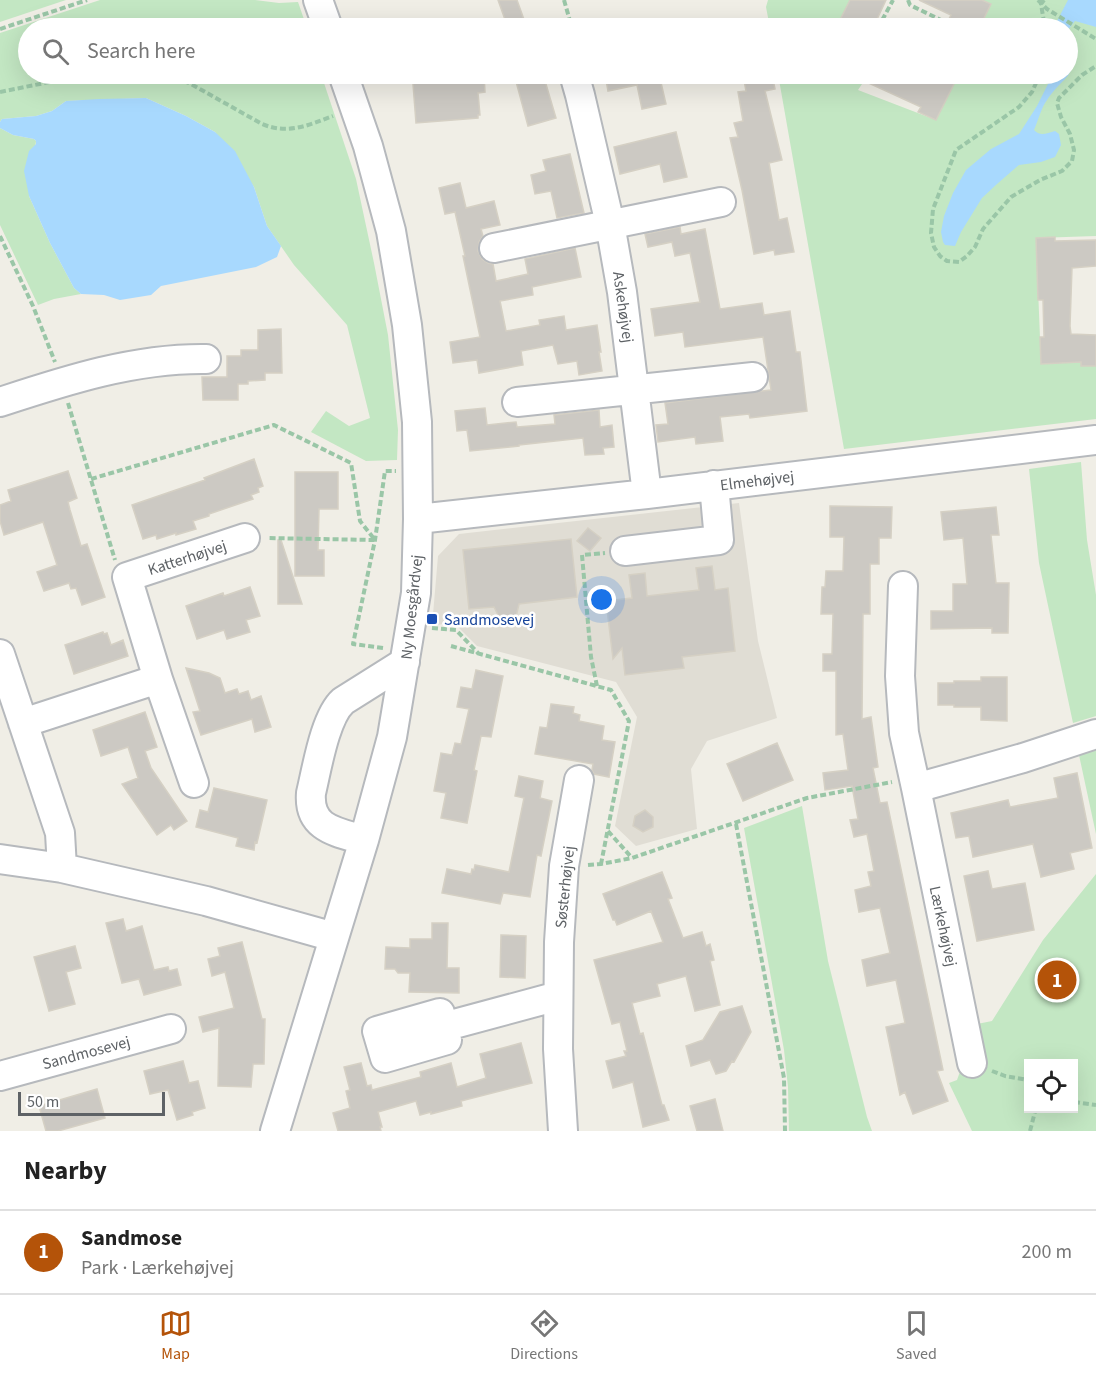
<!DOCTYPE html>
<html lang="en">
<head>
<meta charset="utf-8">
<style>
	body { margin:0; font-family:"Source Sans 3",sans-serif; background:#f2f2f2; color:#222 }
	.controls { position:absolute; right:18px; bottom:18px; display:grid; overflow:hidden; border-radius:0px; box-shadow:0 6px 24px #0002 }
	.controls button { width:54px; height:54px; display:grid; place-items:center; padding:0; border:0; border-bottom:2px solid #e0e0e0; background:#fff; color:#222; font:30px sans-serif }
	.scale { position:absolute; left:18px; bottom:15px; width:147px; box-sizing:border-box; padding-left:6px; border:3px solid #5e6266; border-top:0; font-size:16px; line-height:21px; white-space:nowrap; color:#5e6266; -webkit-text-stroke:4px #fff; paint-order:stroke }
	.you { position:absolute; left:602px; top:600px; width:21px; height:21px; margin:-15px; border:4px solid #fff; border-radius:50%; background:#1a73e8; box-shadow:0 0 0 9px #1a73e833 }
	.badge { display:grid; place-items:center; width:39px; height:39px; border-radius:50%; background:#b45309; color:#fff; font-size:20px; font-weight:700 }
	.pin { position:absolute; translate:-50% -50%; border:3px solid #fff; box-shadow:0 2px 6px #0006 }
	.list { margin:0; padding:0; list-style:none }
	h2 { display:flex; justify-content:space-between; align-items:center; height:78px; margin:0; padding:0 24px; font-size:26px }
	h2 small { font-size:20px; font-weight:400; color:#767676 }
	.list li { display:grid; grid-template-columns:39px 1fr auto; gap:18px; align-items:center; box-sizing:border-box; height:84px; padding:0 24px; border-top:2px solid #e0e0e0 }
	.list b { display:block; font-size:22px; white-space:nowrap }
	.list p { margin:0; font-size:20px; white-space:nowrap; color:#767676 }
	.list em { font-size:20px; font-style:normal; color:#767676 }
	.icon { flex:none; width:33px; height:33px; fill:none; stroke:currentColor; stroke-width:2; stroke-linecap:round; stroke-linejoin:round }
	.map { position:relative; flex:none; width:1096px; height:1131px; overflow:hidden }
	.search { position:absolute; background:#fff; box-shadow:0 6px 24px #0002; left:18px; right:18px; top:18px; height:66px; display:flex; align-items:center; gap:15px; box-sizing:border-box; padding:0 21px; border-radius:33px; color:#767676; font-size:22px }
	.sheet { height:162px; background:#fff }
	nav { display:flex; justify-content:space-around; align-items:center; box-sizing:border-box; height:84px; border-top:2px solid #e0e0e0; background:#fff; font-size:16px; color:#767676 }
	nav a { display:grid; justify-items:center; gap:3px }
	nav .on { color:#b45309 }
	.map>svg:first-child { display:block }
	.education { fill:#e0ddd4 }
	.green { fill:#c3e7c3; fill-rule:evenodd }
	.water { fill:#a8d9fe }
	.building { fill:#ccc9c3; stroke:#d5d0c4; stroke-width:1.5 }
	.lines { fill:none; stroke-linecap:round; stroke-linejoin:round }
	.minor-casing { stroke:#b6b9bd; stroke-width:32 }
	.path { stroke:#9ac6a7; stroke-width:4; stroke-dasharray:6 3; stroke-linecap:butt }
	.minor { stroke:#fff; stroke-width:28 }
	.transit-dot { fill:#1a4fb4; stroke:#fff; stroke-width:2 }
	.labels { text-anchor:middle; stroke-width:5; stroke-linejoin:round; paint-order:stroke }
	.street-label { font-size:16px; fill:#5e6266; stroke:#fff }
	.transit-label { font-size:16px; fill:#164399; stroke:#fff; text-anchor:start }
</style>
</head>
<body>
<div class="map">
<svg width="1096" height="1131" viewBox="0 0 1096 1131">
	<rect width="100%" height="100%" fill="#f0eee6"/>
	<path class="education" d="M739,503L758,641L777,718L707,741L691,769L697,829L636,846L615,826L637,717L616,682L477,646L457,626L443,624L432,626L438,556L459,534Z"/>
	<path class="green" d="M0,0H66L0,22Z
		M100,0H255L279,3L298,2L307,28H28V74H276L279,82L310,74H321L356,179L374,263L388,335L398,430L397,460L366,461L311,432L326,411L349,426L370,418L347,325L294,265L267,226L254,187L215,132L186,116L146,98L66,101L52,111L36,116L2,119L0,122V33Z
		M768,0H850L836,28H770L766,7Z
		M982,0H1096V236L1036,238L1041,363L1081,362V366H1096V419L844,449L778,74H841L862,84L858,90L936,120L958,74H1068V28H979L991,4Z
		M0,128L13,135L34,139L36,141L29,196L50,243L74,288L81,294L54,299L38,305L0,225Z
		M1081,462L1087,540L1096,595V716L1073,723L1039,563L1029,469Z
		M1096,750V834L1079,755Z
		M802,806L828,961L867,1117L872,1131H789L788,1087L784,1050L744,828Z
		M1096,874V1131H972L949,1083L957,1080L977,1024L992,1021L1043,940ZM1028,1064H1074V1108H1028Z"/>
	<path class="water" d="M1068,0H1096V27L1075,21L1068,30V28H1057V21Z
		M1068,42C1080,78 1064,74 1047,100C1041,108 1038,121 1034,130C1040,137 1047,133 1055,131L1059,134L1061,145L1055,157L1041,162L1019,165L997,184L982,198L961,232L955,246L945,245L943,242L941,232L944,216L953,193L966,170L991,149L1019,134L1037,106L1053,74H1068Z
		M146,98L186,116L215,132L235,151L254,187L267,226L281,246L277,257L256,267L161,286L151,295L120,300L104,295L81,294L74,288L50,243L29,196L24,171L29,151L36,144V141L34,139L13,135L0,128V122L2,119L36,116L52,111L66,101L99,99Z"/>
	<path class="building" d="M498,0H517L527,28H508Z
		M850,0H886L873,28H841L845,20L841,18Z
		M919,0H982L991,4L979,28H964L948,21L951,15Z
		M409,74H435L437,77L484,74L485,92L478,93L480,115H478V118L416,123L413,84Z
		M514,74H543L556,118L528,126Z
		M605,74H659L666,104L642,109L637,85L608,91Z
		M743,74H772L775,89L765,91L782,160L769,163L779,220L787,218L794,252L775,255L774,250L754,254L742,190L730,138L738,137L734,123L743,121L738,92L746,91Z
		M849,74H959L936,120L918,112L921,107Z
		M676,132L687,177L664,182L660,164L620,174L614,147Z
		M570,154L584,213L557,218L551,191L535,194L531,175L546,171L543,160Z
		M460,183L466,208L494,201L500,225L481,229L483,236L479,242L478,251L482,259L488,263L493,264L496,281L528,274L525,259L575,248L581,277L532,287L533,295L500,301L506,331L540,325L539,320L564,316L566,330L597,325L601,352H599L602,371L579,375L577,361L558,364L553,345L521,351L523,365L479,373L477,360L453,363L450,342L480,337L463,256H465L455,212L445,214L439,188Z
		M680,227L681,234L705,229L720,309L762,303L764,315L790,311L796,352H800L807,411L750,418L749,414L720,417L723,441L696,444L695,437L658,442L656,425L668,424L665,403L771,390L763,337L685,347L683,332L655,336L651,309L700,302L690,253L675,256L672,242L648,247L645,234Z
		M1055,237V241L1096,240V266L1072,268L1070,326L1071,334L1096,335V366H1081V362L1041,364L1040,337H1044L1043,300H1038L1036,238Z
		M281,329L282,373H265V380L248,381V384H238V400H203L202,377H227V356H241V350H258V330Z
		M485,408L487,425L516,422L517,427L555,424L554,415L599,410L600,427L612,425L614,447L603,448L604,454L585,455L583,438L519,445V446L470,451L467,430L457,431L455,411Z
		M254,459L263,486L258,488L259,492L251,495L253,499L209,514V516L193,521L196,529L176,535V533L157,539L156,535L143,539L132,505L205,480L204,478Z
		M68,471L77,498L68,502L70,510L81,546L87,544L105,597L82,605L76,588L71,589L69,583L44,591L37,572L57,565L43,522L4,535L0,521V505L11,501L8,490Z
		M295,472H338V509H319L318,550H324V576H295Z
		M830,506L892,507L891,538H879V564H870V614H863L862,719L871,717L878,767L873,768L880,803L887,802L943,1070L937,1071L948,1101L913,1114L905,1092L900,1095L886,1027L905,1023L896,980L867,986L862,960L890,953L880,908L859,912L855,890L871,886L868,872L874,871L867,834L854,837L850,820L858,819L852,786L825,790L823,773L848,770L843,734L836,735V671H823V654H832L833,614H821L822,587H825L826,571H843L844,537H830Z
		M996,507L999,535H991L996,583H1009L1008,633H992V628L931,629V611H953V584H967L963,538L944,540L941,512Z
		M588,528L601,538L590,551L577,541Z
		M571,539L577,597L519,604L516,617L511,621L505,622L500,619L494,607L469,609L463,550Z
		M278,540H281L302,604H278Z
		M712,566L715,590L728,588L735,651L682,657L684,668L625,675L622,648L613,659L606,601L632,598L629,575L645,573L647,596L699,590L696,568Z
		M250,587L260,616L246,620L250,632L227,639L224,630L197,639L186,606L223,593L224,596Z
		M103,632L104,634L107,633L111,645L123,640L128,656L74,674L65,645Z
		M186,668L209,673L220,678L225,693L237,689L239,694L248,691L251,700L261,696L271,727L255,732L252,719L201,735L193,712L200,711Z
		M476,670L503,676L491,737L481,736L474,770L477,771L467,823L441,818L446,793L434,791L441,753L452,755L455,743L461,744L469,709L457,707L461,687L472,689Z
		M981,677H1007V721L981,720V707H954V705H938V683H954V681H981Z
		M551,704L574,707L573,713L580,715L579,721L604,726L602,740L615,742L609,777L594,774L592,770L593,764L535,754L540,727L547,728Z
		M145,712L157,747L145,751L151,768L187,821L174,830L171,825L157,835L122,784L138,778L128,747L101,756L93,730Z
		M777,743L793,780L743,801L727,764Z
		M1077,773L1092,848L1070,853L1074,869L1041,877L1033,844L973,857L969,836L956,838L951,813L1008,800L1010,807L1058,798L1054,778Z
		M519,776L543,781L540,798L552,801L541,856L537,855L530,897L503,893L500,904L442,893L447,869L471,874L472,869L474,870L475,865L509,872L524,798L515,796Z
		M214,788L267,800L257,843L255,842L254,850L236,846L238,838L196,827L200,810L208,812Z
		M645,810L653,817V827L643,832L633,826L635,816Z
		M988,871L992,889L1025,883L1034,930L977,941L964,876Z
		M662,872L672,898L668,899L683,938L702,932L706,946L710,944L714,960L710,961L720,1005L695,1011L686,976L657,984L660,996L632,1003L640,1034L643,1033L662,1105H664L669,1120L643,1127L633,1082L613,1088L606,1061L626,1056L624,1051H627L620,1022L612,1024L594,960L663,942L651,911L617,925L615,920H613L603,894Z
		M123,919L126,931L142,926L154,970L168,967L169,971L177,969L181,985L144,995L139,979L122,983L106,923Z
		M432,923H448L447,968H459V993L409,992L410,973H398L395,969H385L386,947L410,948V939H432Z
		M501,935L526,936L525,978L500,977Z
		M242,942L262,1019H265L264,1064H253L251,1087L218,1086L219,1028L203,1032L199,1017L234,1008L225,972L212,976L208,959L220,956L218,948Z
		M75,946L81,968L66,972L75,1004L49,1011L34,957Z
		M742,1006L751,1032L734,1062L732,1061L726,1071L716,1074L710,1060L691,1066L686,1046L703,1040L720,1012Z
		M521,1043L532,1083L461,1101L462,1106L431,1114V1112L420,1115L416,1101L378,1112L382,1127H380L381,1131H338L333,1113L350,1108L346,1091L350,1090L344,1067L361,1063L367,1086L371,1085L372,1090L421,1077L420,1072L451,1063L457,1087L486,1078L480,1054Z
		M183,1061L189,1083L198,1081L205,1108L192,1112L193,1115L177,1120L168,1090L150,1094L144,1071Z
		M97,1089L105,1118L58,1131H46L39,1106Z
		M715,1099L723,1131H697L690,1106Z"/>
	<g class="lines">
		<defs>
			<path id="minor" d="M318,0L328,28
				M574,74L580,95L610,224L622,292L647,494
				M494,248L721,202
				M0,402C67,380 135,358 206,359
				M517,402L753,377
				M418,519L647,494L1096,440
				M625,551L719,540L714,485
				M903,586L900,676L904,733L916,788
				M0,654L60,833L62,868
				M158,679L127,577L245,538
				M23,723L158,679L194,783
				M364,840C337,832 308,829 311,793C317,768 325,717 343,701L405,662
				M0,859L62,868L206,901L334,937
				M443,1027L447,1040L385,1058L377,1031L440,1013L443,1027L558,996
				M972,1063L916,788L1023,758L1096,734
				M0,1076L171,1029
				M275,1131L364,840L392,737L416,593L418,519L417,422L407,325L391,231L368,146L343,74
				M563,1131L558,1049L559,942L564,866L579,780"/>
		</defs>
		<use href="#minor" class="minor-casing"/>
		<path class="path" d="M564,0L572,28
			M908,0L910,5L943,21L940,28
			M1038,0L1047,9L1096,39
			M1044,0L1041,4L1045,28
			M878,28L893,0
			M0,29L87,0
			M167,74L191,84L262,124C288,135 309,125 333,116
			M1040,74L1032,92L1019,107L956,150L933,209L931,233L934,247L940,256L947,261L959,262L967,256L975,247L983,229L1011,197L1040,180L1062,171L1072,161L1074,150L1070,134L1061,117L1057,103L1059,98L1082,75L1096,66
			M0,92L89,74
			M0,236L33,306L55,362
			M68,403L115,560
			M91,479L274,425L351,463L360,521L375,540L267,538
			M432,628L456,630L478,653
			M451,646L611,690L629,721L601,864
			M383,648L353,644L375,540L385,471H396
			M597,686L591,657L582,555L605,553
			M736,824L784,1078L785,1131
			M608,831L632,858
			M588,865L601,864L632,858L807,798L892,782
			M992,1071L1005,1076L1028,1080
			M1074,1102L1096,1105
			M1030,1131L1036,1108"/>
		<use href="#minor" class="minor"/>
	</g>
	<rect class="transit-dot" x="426" y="613" width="12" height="12" rx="3"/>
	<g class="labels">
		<g class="street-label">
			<text transform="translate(624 307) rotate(82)" y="6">Askehøjvej</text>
			<text transform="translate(757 480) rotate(-7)" y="6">Elmehøjvej</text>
			<text transform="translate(187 557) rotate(-18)" y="6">Katterhøjvej</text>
			<text transform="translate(411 607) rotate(-84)" y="6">Ny Moesgårdvej</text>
			<text transform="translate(564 887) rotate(-84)" y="6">Søsterhøjvej</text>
			<text transform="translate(944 926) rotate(78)" y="6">Lærkehøjvej</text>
			<text transform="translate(86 1052) rotate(-15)" y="6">Sandmosevej</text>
		</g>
		<g class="transit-label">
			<text x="444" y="625">Sandmosevej</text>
		</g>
	</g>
</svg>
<div class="controls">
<button><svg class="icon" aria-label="locate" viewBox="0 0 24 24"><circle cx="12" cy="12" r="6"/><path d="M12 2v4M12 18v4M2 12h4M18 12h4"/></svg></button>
</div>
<div class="scale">50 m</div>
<div class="you"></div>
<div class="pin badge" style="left:1057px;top:980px">1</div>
<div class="search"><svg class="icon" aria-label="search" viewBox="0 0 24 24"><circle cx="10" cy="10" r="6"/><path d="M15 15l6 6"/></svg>Search here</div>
</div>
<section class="sheet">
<h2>Nearby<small></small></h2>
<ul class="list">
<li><span class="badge">1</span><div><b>Sandmose</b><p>Park · Lærkehøjvej</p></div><em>200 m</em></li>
</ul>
</section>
<nav>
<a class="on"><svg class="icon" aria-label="map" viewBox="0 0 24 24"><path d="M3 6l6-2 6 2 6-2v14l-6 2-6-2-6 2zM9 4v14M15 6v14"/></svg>Map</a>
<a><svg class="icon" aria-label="directions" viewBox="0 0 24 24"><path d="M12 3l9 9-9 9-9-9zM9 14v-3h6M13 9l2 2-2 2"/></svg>Directions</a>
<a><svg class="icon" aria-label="saved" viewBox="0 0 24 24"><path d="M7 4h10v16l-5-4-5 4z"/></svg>Saved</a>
</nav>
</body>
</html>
